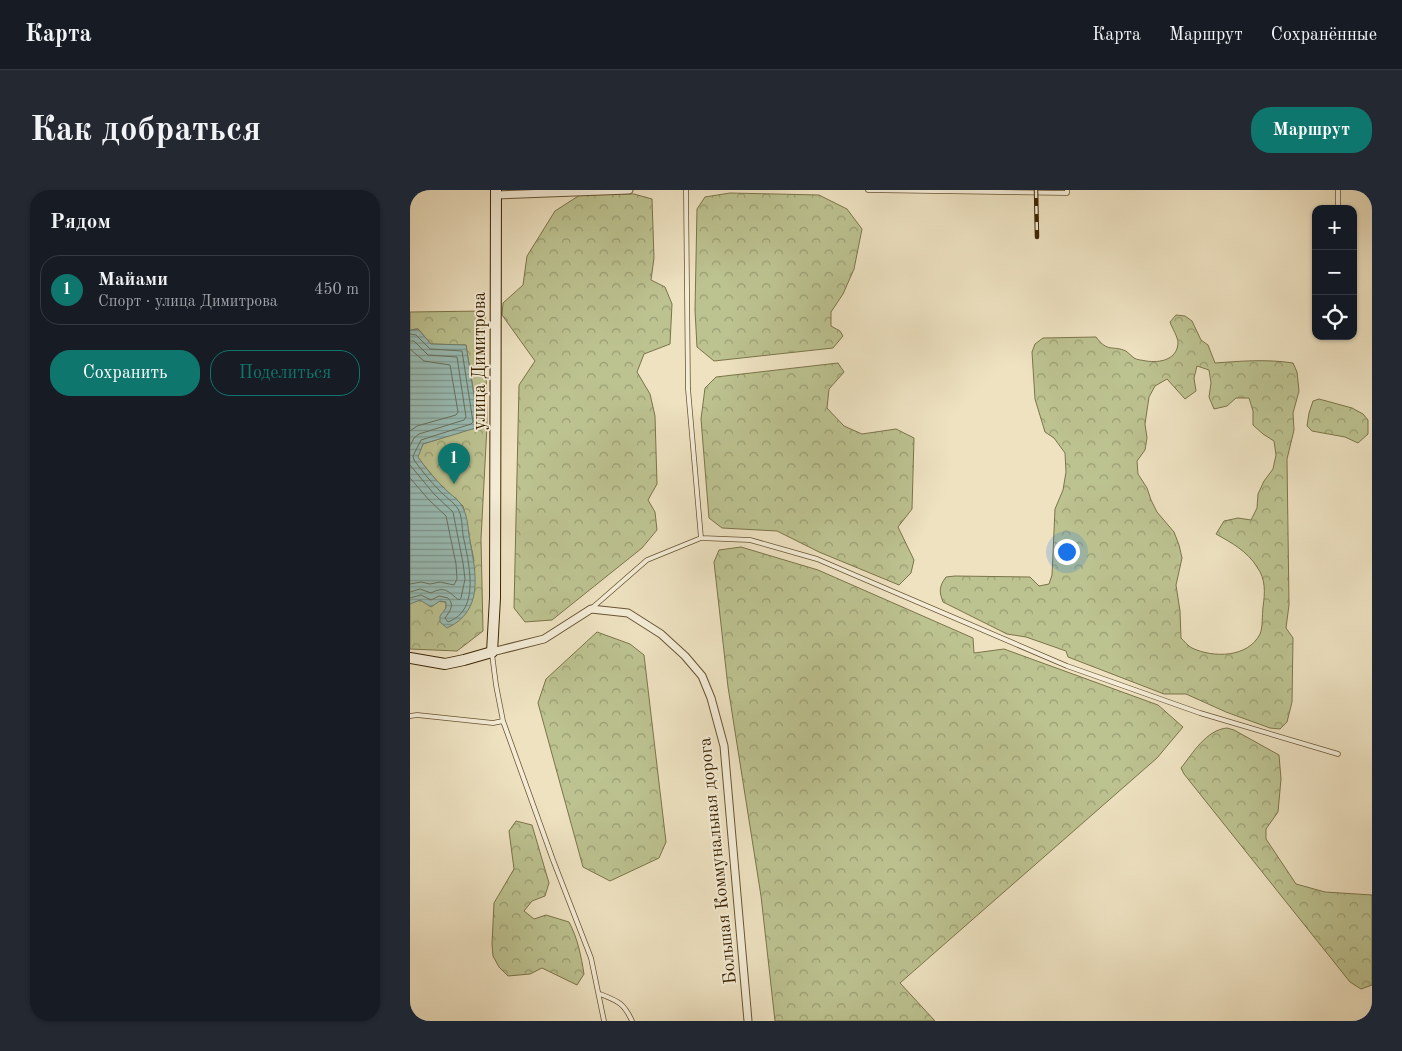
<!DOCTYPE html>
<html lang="ru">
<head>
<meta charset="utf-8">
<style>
	body { margin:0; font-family:"Old Standard TT",serif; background:#242831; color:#f1f3f6 }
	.controls { position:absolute; right:15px; top:15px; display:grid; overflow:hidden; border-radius:10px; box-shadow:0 1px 4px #0004 }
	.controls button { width:45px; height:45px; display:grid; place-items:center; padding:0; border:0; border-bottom:1px solid #363941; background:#171b24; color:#f1f3f6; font:25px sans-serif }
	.you { position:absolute; left:656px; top:361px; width:18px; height:18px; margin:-12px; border:4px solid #fff; border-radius:50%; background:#1a73e8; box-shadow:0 0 0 8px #1a73e833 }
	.badge { display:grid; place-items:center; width:32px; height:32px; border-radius:50%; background:#0f766e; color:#fff; font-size:16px; font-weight:700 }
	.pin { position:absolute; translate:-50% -41px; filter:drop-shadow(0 1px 2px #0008) }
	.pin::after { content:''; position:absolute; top:26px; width:18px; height:15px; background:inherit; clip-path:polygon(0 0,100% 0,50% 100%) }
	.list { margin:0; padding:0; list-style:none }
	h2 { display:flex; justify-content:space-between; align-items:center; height:65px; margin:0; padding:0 20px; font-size:21px }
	h2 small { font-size:16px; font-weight:400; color:#9ea1a6 }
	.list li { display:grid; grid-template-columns:32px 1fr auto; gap:15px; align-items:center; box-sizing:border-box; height:70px; margin:0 10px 10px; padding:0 10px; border:1px solid #363941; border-radius:20px }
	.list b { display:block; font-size:19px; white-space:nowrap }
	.list p { margin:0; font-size:16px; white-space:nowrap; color:#9ea1a6 }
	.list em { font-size:16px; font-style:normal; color:#9ea1a6 }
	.actions { display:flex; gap:10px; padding:15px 20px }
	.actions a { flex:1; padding:11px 0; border:1px solid #0f766e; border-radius:20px; text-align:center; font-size:18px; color:#0f766e }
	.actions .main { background:#0f766e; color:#fff }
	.icon { flex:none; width:28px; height:28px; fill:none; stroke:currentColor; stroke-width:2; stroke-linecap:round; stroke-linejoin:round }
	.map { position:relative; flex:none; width:962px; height:831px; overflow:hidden; border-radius:20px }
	header { display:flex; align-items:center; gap:30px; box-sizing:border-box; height:70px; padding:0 25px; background:#171b24; border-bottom:1px solid #363941 }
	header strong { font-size:24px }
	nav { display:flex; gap:28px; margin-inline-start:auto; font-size:18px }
	.intro { display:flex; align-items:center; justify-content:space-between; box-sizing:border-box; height:120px; padding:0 30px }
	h1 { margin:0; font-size:35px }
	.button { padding:12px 22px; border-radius:20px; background:#0f766e; color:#fff; font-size:18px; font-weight:700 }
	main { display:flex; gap:30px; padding:0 30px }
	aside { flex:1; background:#171b24; border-radius:20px; box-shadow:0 1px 4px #0004 }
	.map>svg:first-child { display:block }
	.forest { fill:url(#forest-crowns); stroke:#7c7449; fill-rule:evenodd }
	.water { fill:url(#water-rules); stroke:#74806e }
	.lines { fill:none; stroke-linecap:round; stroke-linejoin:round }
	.shore { stroke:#6a715c; stroke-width:1 }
	.lane-casing { stroke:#685432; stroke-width:5.5 }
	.street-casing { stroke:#685432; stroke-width:9 }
	.secondary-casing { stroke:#3c2502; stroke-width:12 }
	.lane { stroke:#f4ecd7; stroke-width:4 }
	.street { stroke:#f4ecd7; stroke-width:7 }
	.secondary { stroke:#f4ecd7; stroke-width:10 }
	.rail-casing { stroke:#3c2502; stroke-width:4.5 }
	.rail { stroke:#f4ecd7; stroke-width:2.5; stroke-dasharray:8; stroke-linecap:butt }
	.labels { text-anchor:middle; stroke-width:4; stroke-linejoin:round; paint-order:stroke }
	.street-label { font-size:18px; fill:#3c2502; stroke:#f4ecd7 }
</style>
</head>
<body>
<header>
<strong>Карта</strong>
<nav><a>Карта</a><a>Маршрут</a><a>Сохранённые</a></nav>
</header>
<div class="intro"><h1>Как добраться</h1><a class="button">Маршрут</a></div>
<main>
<aside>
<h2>Рядом<small></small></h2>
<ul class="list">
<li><span class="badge">1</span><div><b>Майами</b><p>Спорт · улица Димитрова</p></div><em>450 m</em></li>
</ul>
<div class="actions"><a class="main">Сохранить</a><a>Поделиться</a></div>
</aside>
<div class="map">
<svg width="962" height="831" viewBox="0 0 962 831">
	<defs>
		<pattern id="forest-crowns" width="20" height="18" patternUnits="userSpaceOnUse" patternTransform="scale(1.25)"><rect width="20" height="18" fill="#bcc290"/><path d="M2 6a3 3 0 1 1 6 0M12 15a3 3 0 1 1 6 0" fill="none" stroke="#9a9d73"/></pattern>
		<pattern id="water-rules" width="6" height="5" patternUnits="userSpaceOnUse" patternTransform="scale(1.25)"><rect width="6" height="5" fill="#99bdb6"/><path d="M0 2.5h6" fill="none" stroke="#7e9992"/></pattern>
	</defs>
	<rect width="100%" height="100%" fill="#eee2c1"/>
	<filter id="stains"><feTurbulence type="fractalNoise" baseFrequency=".004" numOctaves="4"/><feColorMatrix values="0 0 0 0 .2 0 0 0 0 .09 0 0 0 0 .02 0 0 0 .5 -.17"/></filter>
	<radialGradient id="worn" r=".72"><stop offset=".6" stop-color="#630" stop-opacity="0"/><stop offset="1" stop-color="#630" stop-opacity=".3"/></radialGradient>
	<path class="forest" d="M173,3L224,4L242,9L244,68L241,90L255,97L262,114L260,154L234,164L227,182L240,204L245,226L247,294L238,310L245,322L247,340L232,358L142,430L115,432L104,418L109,195L125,171L92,125L93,113L113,95L117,66L145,21Z
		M320,3L409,5L437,19L452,39L444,79L433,104L421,122V136L430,141L433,146L423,158L304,171L287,157L285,120L287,19L295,7Z
		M75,121L77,236L71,349L73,441L47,461L0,459V413L10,410L36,412V418L30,432L64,371L53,316L32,297L7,267L13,254L69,236L56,155L21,154L8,139L0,140V122Z
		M766,125L775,126L782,131L791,150L798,155L805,173C832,171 857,169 883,173L887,182L889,201L883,223L884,240L877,269L879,415L876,438L883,448L882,512L877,532L870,539L860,538L816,522L776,504H754L658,467L656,461L616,447L597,444L533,412C529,402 529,396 536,387L545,386L620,387L629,396L639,394L642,385L645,319L653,300L656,282L655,263L644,248L635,242L625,209L622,162L625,154L633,148L686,147C698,163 702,155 716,161C719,163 721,166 724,168C727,170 732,170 736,171C750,173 767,170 768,153C768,147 762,138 760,132ZM787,176L799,180L801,193L799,207L804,219L817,216L826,208H839L843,221V235L853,244L864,251L866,265L863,279L854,291L848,304L847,318L841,330L828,328L814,331L806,344C822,353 837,361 847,377C856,389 855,403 853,417C852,425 853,437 850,444C838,468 803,468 782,458C778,456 774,451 771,448L770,421L766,395L772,368L769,355L764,342L747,322L741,310L737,298L728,284L727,271L735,260L737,248L735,234L739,207L745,196L757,189L775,209L786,201L784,188Z
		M428,173L434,182L419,199L417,218L434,236L452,244L486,239L504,248L502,319L488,337L504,370L501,383L489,395L409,362L367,341L312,338L299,328L291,229L295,198L306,187Z
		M909,209L942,218L953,224L958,230V244L948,253L935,247L902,241L897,236L899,223L903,211Z
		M331,357L408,380L563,448L564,463L594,459L748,515L773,537L747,568L490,793L525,831H365L351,706L318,497L304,372L309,360Z
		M187,442L220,454L234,465L256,652L249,668L200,691L173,677L128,513L136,489Z
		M817,538L824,540L869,565L871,589L868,622L856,639V649L886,694L915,702L962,705V795L951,799L940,792L774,584L771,578C783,563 796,540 817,538Z
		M106,631L122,635L139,693L135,706L122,711L114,721L124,729L136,725L159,732C168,749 171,766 174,784L167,795L132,778L120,784L98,786L89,777L83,766L82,754L84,713L104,679L99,641Z"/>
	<path class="water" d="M8,139L21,154L56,155L69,237L13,254L8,267C15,277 23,287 32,296C38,303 50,310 53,318C58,327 58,341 60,351C66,384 74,421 37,438L30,432V426L36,418V412L30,411L21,417L10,410L0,414V140Z"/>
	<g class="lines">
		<path class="shore" d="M0,144L6,145L20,159L52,161L63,232L61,234L11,250L3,266L4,270C12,281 20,291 29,300C34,306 44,312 48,319C52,325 52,337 53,345C58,370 72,420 38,432L35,428C40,421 45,415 38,408L29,406L21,410L11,405L0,408
			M0,151H4L18,165L47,167L56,227L54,230L9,244L4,248L0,256
			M0,159L14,171L40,175L48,222L46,225L7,236L0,241
			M0,275L24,304L43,322L53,373L55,389L51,408L49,410C39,403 36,395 21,403L10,399L0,402
			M0,288L19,310L36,326L46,374L47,389L44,395L30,392L20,394L11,392L0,394"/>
		<defs>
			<path id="lane" d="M276,0L278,199L291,348
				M458,0L657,3V0
				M928,19V0
				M182,418L237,370L291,348L340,350L407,369L657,476L790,523L928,564
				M82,464L86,495L93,531L143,670L181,768L194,831
				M0,526L7,525L83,533L93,531
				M190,804C208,811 214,813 222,831"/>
			<path id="street" d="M86,5L219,0
				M82,462L134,449L181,419L218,423L251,444L275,466L292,486L301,508L314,556L338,831"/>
			<path id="secondary" d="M0,468L35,474L54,470L82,462L85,408L86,0"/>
		</defs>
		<use href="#lane" class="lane-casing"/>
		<use href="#street" class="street-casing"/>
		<use href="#secondary" class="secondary-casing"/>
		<use href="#lane" class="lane"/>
		<use href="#street" class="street"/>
		<use href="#secondary" class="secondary"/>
		<defs>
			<path id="rail" d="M626,0L627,47"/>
		</defs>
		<use href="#rail" class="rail-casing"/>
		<use href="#rail" class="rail"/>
	</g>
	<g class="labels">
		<g class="street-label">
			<text transform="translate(69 171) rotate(-90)" y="6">улица Димитрова</text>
			<text transform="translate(307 671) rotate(-96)" y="6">Большая Коммунальная дорога</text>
		</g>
	</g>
	<rect width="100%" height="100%" filter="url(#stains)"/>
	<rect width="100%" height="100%" fill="url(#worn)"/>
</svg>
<div class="controls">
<button>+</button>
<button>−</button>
<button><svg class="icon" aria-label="locate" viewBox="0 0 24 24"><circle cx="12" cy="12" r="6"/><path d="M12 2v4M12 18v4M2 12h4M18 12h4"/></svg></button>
</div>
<div class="you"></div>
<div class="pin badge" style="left:44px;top:294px">1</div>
</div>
</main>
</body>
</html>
